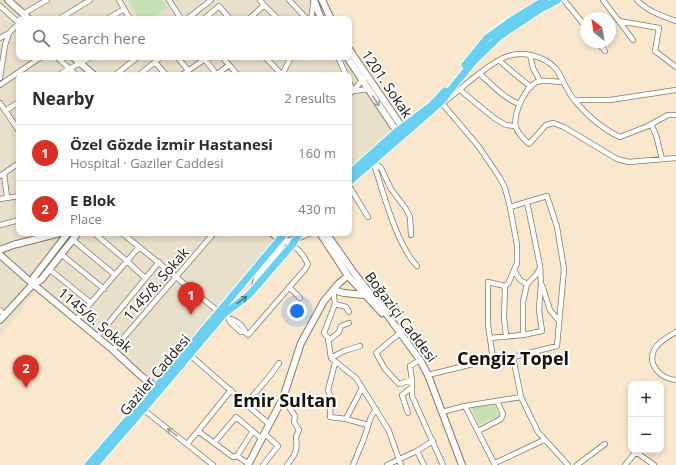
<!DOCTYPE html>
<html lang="en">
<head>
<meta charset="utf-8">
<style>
	body { margin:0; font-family:"Open Sans",sans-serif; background:#f7f7f7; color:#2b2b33 }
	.controls { position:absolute; right:12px; bottom:12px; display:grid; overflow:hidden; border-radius:8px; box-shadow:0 2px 6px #0003 }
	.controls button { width:36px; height:36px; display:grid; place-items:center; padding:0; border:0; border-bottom:1px solid #e1e1e2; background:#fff; color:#2b2b33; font:20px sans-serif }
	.compass { position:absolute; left:580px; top:12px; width:36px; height:36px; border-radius:50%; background:#fff; box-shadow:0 2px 6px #0003; rotate:329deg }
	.you { position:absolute; left:297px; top:311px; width:14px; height:14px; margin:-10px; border:3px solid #fff; border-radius:50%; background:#1a73e8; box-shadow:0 0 0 6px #1a73e833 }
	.badge { display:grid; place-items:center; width:26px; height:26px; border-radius:50%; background:#d93025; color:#fff; font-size:13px; font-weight:700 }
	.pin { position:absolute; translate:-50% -33px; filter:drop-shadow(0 1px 2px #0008) }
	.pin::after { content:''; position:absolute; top:21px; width:14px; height:12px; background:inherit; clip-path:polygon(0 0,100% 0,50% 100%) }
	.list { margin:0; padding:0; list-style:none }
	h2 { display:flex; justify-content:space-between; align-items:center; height:52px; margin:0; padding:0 16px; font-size:17px }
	h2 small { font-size:13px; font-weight:400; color:#7c7c81 }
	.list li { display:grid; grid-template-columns:26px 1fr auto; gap:12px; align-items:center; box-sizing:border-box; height:56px; padding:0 16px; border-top:1px solid #e1e1e2 }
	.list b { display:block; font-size:15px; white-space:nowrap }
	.list p { margin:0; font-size:13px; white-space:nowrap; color:#7c7c81 }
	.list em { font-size:13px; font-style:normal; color:#7c7c81 }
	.icon { flex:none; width:22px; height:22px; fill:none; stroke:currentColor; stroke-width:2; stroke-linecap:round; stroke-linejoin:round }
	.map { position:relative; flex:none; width:676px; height:465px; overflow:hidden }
	.search { position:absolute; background:#fff; box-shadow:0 2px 6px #0003; left:16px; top:16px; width:336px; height:44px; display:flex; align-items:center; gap:10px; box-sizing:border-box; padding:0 14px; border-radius:8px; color:#7c7c81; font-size:15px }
	.panel { position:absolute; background:#fff; box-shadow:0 2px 6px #0003; left:16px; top:72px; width:336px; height:164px; border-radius:8px }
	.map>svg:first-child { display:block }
	.commercial { fill:#e9e0cb }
	.green { fill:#c5e1b5 }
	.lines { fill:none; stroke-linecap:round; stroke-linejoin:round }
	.street-casing { stroke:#887961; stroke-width:6 }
	.secondary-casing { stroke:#887961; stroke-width:8 }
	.primary-casing { stroke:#fff; stroke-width:9 }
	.street { stroke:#fff; stroke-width:4.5 }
	.secondary { stroke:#fff; stroke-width:6 }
	.primary { stroke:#6ad0f1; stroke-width:7 }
	.oneway { stroke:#a29f9c }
	.oneway2 { stroke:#447a88 }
	.labels { text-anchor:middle; stroke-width:4; stroke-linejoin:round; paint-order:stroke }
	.street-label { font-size:14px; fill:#161007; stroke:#fff }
	.district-label { font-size:18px; font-weight:bold; fill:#161007; stroke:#fff }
</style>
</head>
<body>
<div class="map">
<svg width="676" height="465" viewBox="0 0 676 465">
	<rect width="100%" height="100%" fill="#f9e8cd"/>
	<path class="commercial" d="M0,0H311L318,19H19V57H343L391,125L389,135L349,170V75H19V233H280L155,382L119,351L77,325L37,290L22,307L23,309L0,335Z"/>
	<path class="green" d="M128,0H162L167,9L149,19H139Z
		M494,402L500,416L479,425L471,408Z"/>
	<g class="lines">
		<defs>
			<path id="street" d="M119,0L130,19
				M169,0L181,19
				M260,0L264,5
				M289,0L307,19
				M564,0L586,27
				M603,0L633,40
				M637,0C647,11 662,16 676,21
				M0,6L19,23
				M23,14L47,0
				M59,19L90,0
				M107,19L124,9
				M187,19L211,0
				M204,19L219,6L230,19
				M249,19L264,5L278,19
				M311,19L314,0
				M619,21L659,28L655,51L676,67
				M0,38L9,33L19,23
				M598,42L605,51
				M530,55L533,68L540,81
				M57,57L76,75
				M177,57L188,70
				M203,57L217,75
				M222,57L238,75
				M265,57L282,75
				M338,57L346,75
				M499,60C509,70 520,78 531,87
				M155,62L166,75
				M480,74C492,85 504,98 519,104
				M59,75C69,68 80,64 91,57
				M115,75L138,57
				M139,75L161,57
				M182,75L205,59
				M216,75L229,65
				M282,75L291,57
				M0,78L5,45L9,33
				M349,82L353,91
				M563,82C557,82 548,80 541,81C527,82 512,114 516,127C518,134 524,139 529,144L546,125L553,123L564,127L617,159L629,162L676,158
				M0,85L41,57
				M460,90L494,118L506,125L515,126
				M353,91L368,89
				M349,94L353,91L364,78
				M575,100H610L676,90
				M441,102L479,147L500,178L505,188L510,207L517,245V263L508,284L505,286L488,282V325L493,359
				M444,102C460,90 485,66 503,58C520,50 544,55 556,69C560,74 562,80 565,85C568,91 571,96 575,101C588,116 602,129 620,137L648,126L668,115H676
				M0,103L19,131
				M5,111L19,102
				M651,124L656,135L662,159
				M373,161C383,191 396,244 417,266
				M374,162L381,168L391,189L406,209L410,217L411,235
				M4,174L7,197
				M0,176L19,163
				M349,186L368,217
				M0,199L19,196
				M0,225L19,220
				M94,233L127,261L145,278
				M122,233L219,312
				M73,240L115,275
				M61,254L104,289
				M49,269L91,303
				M514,270L520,280L527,284L536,275L540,268
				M542,285L550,310L559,321
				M505,286L504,317L506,336
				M289,287L300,298
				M333,290L335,304L324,333L328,338L331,358L356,378L368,397L389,431L401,465
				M335,304L346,307L349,312
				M0,310L4,315
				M228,317L230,322L241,332H245
				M77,319L139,247
				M229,319C235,319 244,326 245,332L248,335L306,268L308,264C304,256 299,249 292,245
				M401,332L376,353L385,369L399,384L412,380
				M676,332C669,336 658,342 654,350C647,366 662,379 676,380
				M523,335V302L527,284
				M97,337L159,262
				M490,338L523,335L542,331L539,310L541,284L540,266L527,202
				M328,341L339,332L341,326L349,323
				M113,350L214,233
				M190,355L269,424
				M513,357L521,397L538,432L568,465
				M331,358L344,351L360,346
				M420,360L410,366L412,380V396L443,465
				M335,363L328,390L331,398L330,417L346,419L368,425
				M428,375L493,359L513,357L557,346L564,269L557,227L547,196L510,207
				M283,398L295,416L294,422L299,430L296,437C298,451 295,455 287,465
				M246,404C257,390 270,378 279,363
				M465,406L495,465
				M144,410L213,465
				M442,412L465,406L521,397
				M408,413L402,395L411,388
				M346,419L362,388
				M198,431L233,457L237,456L249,464
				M478,431L501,419L503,414L497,401
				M214,443L236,417L262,439
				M187,444L198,431L231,390
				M417,451L424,465
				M237,456L253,431
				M495,463L544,440
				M263,465L278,446L265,434
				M353,465L363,441L371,417L376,409
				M387,465L417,451L433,441
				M577,465L605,444
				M625,465L636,452L654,465"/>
			<path id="secondary" d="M8,0L29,19
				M314,0L321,19
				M322,0L331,19
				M349,49L404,130
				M73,57L94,75
				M347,57L399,135
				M272,233C290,249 291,238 309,233
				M320,233L348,276L382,313
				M326,233L354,273L385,312L420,360L428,375L462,465
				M0,250L13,245L60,233
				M0,255L33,284L113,350L141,376L159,389
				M33,284L34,277L68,233
				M255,287L257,278L260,273L282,245L284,238L281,233
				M333,290L344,293L364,295
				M0,320L33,284L41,280L78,233
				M248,465L283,398L301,343L324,301L339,283L348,276"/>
			<path id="primary" d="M465,65L487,38L512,20L545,0
				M349,174L396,132L432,105L445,91
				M349,182L441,102L473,62L500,36L539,10L558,0
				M88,465L156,387L285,233
				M95,465L160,390L224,314L249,295L292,245L300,233"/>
		</defs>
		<use href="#street" class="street-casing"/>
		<use href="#secondary" class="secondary-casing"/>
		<use href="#primary" class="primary-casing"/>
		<use href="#street" class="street"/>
		<use href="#secondary" class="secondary"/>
		<use href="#primary" class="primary"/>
	</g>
	<defs><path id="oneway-shaft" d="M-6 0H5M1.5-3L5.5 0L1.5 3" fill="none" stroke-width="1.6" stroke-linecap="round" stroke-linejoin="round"/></defs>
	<g class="oneway">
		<use href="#oneway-shaft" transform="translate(376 101) rotate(57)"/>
		<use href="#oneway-shaft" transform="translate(172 432) rotate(-142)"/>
	</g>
	<use class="oneway2" href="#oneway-shaft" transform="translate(242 300) rotate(-35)"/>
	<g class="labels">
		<g class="street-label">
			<text transform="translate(387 84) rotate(56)" y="5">1201. Sokak</text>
			<text transform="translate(156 284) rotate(-49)" y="5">1145/8. Sokak</text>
			<text transform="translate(401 317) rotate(53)" y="5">Boğaziçi Caddesi</text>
			<text transform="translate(95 320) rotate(40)" y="5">1145/6. Sokak</text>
			<text transform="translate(155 375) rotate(-50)" y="5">Gaziler Caddesi</text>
		</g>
		<g class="district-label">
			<text x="513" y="365">Cengiz Topel</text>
			<text x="285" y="407">Emir Sultan</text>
		</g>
	</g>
</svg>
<div class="controls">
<button>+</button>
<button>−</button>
</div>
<svg class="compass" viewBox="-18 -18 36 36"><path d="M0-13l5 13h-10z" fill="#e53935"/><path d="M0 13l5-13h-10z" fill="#7c7c81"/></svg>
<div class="you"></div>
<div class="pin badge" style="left:191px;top:315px">1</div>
<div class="pin badge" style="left:26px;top:388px">2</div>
<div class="search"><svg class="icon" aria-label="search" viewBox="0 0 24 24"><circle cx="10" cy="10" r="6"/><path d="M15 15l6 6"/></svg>Search here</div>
<section class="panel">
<h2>Nearby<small>2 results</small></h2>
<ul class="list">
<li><span class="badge">1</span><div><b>Özel Gözde İzmir Hastanesi</b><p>Hospital · Gaziler Caddesi</p></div><em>160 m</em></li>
<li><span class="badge">2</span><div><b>E Blok</b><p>Place</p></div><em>430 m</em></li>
</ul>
</section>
</div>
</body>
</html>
